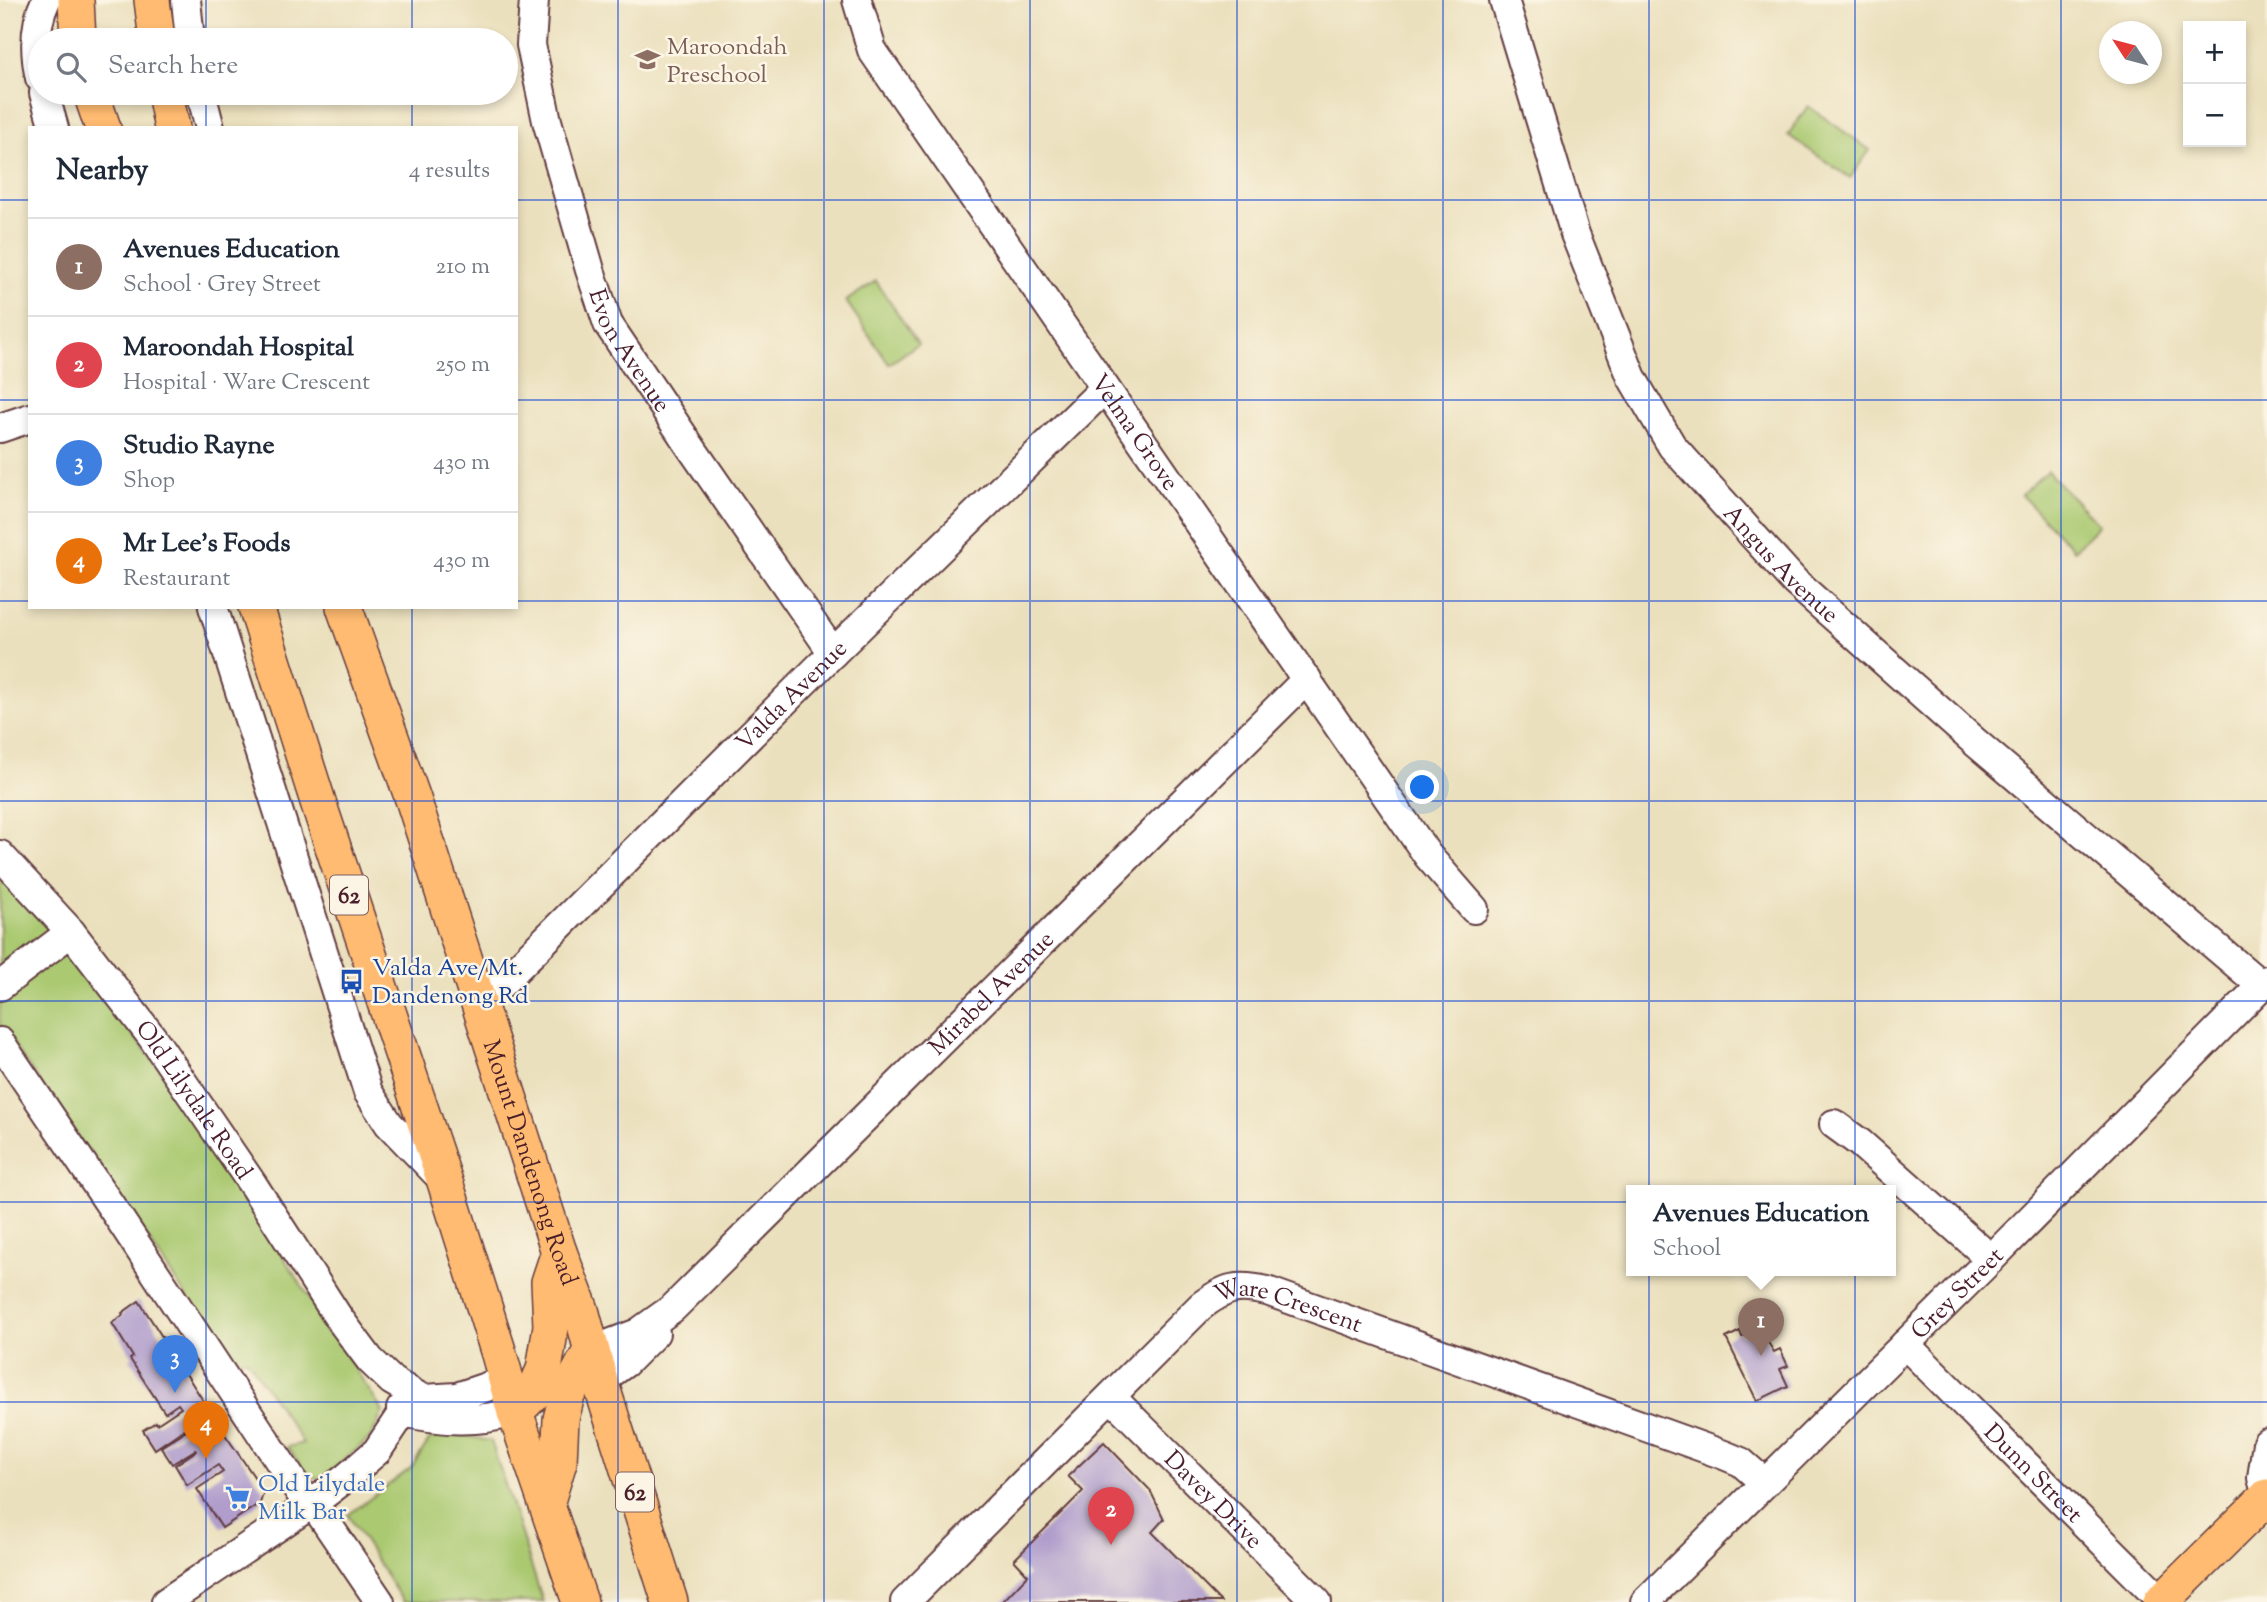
<!DOCTYPE html>
<html lang="en">
<head>
<meta charset="utf-8">
<style>
	body { margin:0; font-family:"Sorts Mill Goudy",serif; background:#f2f2f3; color:#1f2937 }
	.controls { position:absolute; right:21px; top:21px; display:grid; overflow:hidden; border-radius:0px; box-shadow:0 4px 10px #0003 }
	.controls button { width:63px; height:63px; display:grid; place-items:center; padding:0; border:0; border-bottom:2px solid #e0e1e3; background:#fff; color:#1f2937; font:35px sans-serif }
	.compass { position:absolute; left:2099px; top:21px; width:63px; height:63px; border-radius:50%; background:#fff; box-shadow:0 4px 10px #0003; rotate:306deg }
	.you { position:absolute; left:1423px; top:788px; width:24px; height:24px; margin:-18px; border:5px solid #fff; border-radius:50%; background:#1a73e8; box-shadow:0 0 0 10px #1a73e833 }
	.badge { display:grid; place-items:center; width:46px; height:46px; border-radius:50%; background:#1a73e8; color:#fff; font-size:23px; font-weight:700 }
	.pin { position:absolute; translate:-50% -58px; filter:drop-shadow(0 2px 4px #0008) }
	.pin::after { content:''; position:absolute; top:37px; width:24px; height:21px; background:inherit; clip-path:polygon(0 0,100% 0,50% 100%) }
	.popup { position:absolute; left:1626px; top:1185px; width:270px; height:91px; box-sizing:border-box; display:grid; place-content:center; border-radius:0px; background:#fff; filter:drop-shadow(0 2px 5px #0005); font-size:23px; white-space:nowrap; color:#747a83 }
	.popup b { font-size:26px; color:#1f2937 }
	.popup::after { content:''; position:absolute; left:50%; top:100%; margin-left:-14px; border:14px solid transparent; border-top-color:#fff }
	.list { margin:0; padding:0; list-style:none }
	h2 { display:flex; justify-content:space-between; align-items:center; height:91px; margin:0; padding:0 28px; font-size:30px }
	h2 small { font-size:23px; font-weight:400; color:#747a83 }
	.list li { display:grid; grid-template-columns:46px 1fr auto; gap:21px; align-items:center; box-sizing:border-box; height:98px; padding:0 28px; border-top:2px solid #e0e1e3 }
	.list b { display:block; font-size:26px; white-space:nowrap }
	.list p { margin:0; font-size:23px; white-space:nowrap; color:#747a83 }
	.list em { font-size:23px; font-style:normal; color:#747a83 }
	.icon { flex:none; width:38px; height:38px; fill:none; stroke:currentColor; stroke-width:2; stroke-linecap:round; stroke-linejoin:round }
	.map { position:relative; flex:none; width:2267px; height:1602px; overflow:hidden }
	.search { position:absolute; background:#fff; box-shadow:0 4px 10px #0003; left:28px; top:28px; width:490px; height:77px; display:flex; align-items:center; gap:18px; box-sizing:border-box; padding:0 24px; border-radius:38px; color:#747a83; font-size:26px }
	.panel { position:absolute; background:#fff; box-shadow:0 4px 10px #0003; left:28px; top:126px; width:490px; height:483px; border-radius:0px }
	.map>svg:first-child { display:block }
	.green { fill:#aac971; stroke:#7a744e; stroke-width:2 }
	.building { fill:#b09dcc }
	.lines { fill:none; stroke-linecap:round; stroke-linejoin:round }
	.minor-casing { stroke:#623c41; stroke-width:32 }
	.major-casing { stroke:#623c41; stroke-width:38 }
	.minor { stroke:#fff; stroke-width:28 }
	.major { stroke:#ffbb71; stroke-width:35 }
	.grid { fill:none; stroke:#1d4ed8; stroke-width:2; stroke-opacity:0.55 }
	.labels { text-anchor:middle; stroke-width:5; stroke-linejoin:round; paint-order:stroke }
	.shield { fill:#fcf5e5; stroke:#7f5f63; stroke-width:2 }
	.shield-label { font-size:23px; font-weight:bold; fill:#4a1f2b }
	.education-label { font-size:24px; fill:#785e54; stroke:#fcf5e5; text-anchor:start }
	.street-label { font-size:24px; fill:#4a1f2b; stroke:#fcf5e5 }
	.transit-label { font-size:24px; fill:#164399; stroke:#fcf5e5; text-anchor:start }
	.shop-label { font-size:24px; fill:#366cbe; stroke:#fcf5e5; text-anchor:start }
</style>
</head>
<body>
<div class="map">
<svg width="2267" height="1602" viewBox="0 0 2267 1602">
	<rect width="100%" height="100%" fill="#fcf5e5"/>
	<filter id="ink" filterUnits="userSpaceOnUse"><feTurbulence type="fractalNoise" baseFrequency=".0143" numOctaves="2"/><feDisplacementMap in="SourceGraphic" scale="14" xChannelSelector="R" yChannelSelector="G"/><feConvolveMatrix kernelMatrix="1 2 1 2 8 2 1 2 1" color-interpolation-filters="sRGB"/></filter>
	<filter id="wash" filterUnits="userSpaceOnUse"><feTurbulence type="fractalNoise" baseFrequency=".00686" numOctaves="4" result="noise"/><feDisplacementMap in="SourceGraphic" scale="28" xChannelSelector="R" yChannelSelector="G"/><feGaussianBlur stdDeviation="1.57" result="paint"/><feColorMatrix in="noise" values="0 0 0 0 0 0 0 0 0 0 0 0 0 0 0 0 0 1.4 0 .05"/><feComposite in="paint" operator="in"/></filter>
	<g filter="url(#wash)">
		<rect width="100%" height="100%" fill="#ebe0bd"/>
		<path class="green" d="M1808,106L1870,150L1850,178L1788,135Z
			M876,281L918,344L889,364L846,301Z
			M2047,471L2099,525L2074,550L2021,495Z
			M0,872L49,924L48,935L0,970Z
			M66,951L157,1065L243,1194L383,1412L370,1438L323,1478L309,1477L287,1447L303,1443L247,1359L229,1361L128,1209L0,1025V998Z
			M461,1435L491,1441L543,1602H403L348,1515L411,1468L430,1439Z"/>
		<g id="blocks">
			<path class="building" d="M139,1301L224,1433L264,1491L260,1503L222,1528L197,1489L223,1472L218,1465L187,1485L175,1465L196,1451L195,1450L172,1464L161,1447L187,1430L190,1434L196,1430L192,1424L155,1449L143,1430L156,1422L157,1424L181,1408L178,1404L165,1413L130,1359L133,1357L112,1323L123,1315L122,1313Z
				M1759,1328L1774,1352L1780,1349L1788,1366L1780,1369L1788,1386L1757,1401L1726,1338L1740,1331L1742,1337Z
				M1104,1442L1150,1490L1164,1519L1152,1532L1221,1602H1002L1028,1575L1014,1560L1083,1491L1068,1476Z"/>
		</g>
	</g>
	<g filter="url(#ink)">
		<use href="#blocks" fill-opacity="0" stroke="#623c41" stroke-width="2"/>
		<g class="lines">
			<defs>
				<g id="minor">
					<path d="M186,0L190,40"/>
					<path id="s1" d="M534,0L531,45L547,121L590,270L608,324L690,446L833,653"/>
					<path id="s2" d="M857,0L872,50L1428,856L1474,909"/>
					<path id="s3" d="M1504,0L1575,234L1632,378L1672,446L1795,582L1975,742L2261,985"/>
					<path d="M40,78C34,51 34,25 46,0"/>
					<path d="M44,93L54,128"/>
					<path d="M201,93L210,128"/>
					<path d="M0,428L30,418"/>
					<path d="M213,607L368,1092L389,1124L443,1180"/>
					<path id="s4" d="M0,855L71,932L152,1037L253,1185L338,1317L370,1360L392,1381L423,1399L457,1397L507,1380"/>
					<path d="M0,986L71,932"/>
					<path id="s5" d="M480,1005L833,653L1105,388"/>
					<path d="M0,1042L119,1218L309,1506"/>
					<path d="M1834,1124L1860,1143L1991,1259"/>
					<path id="s6" d="M1905,1344L2162,1601"/>
					<path id="s7" d="M591,1351L638,1333L673,1308L1307,679"/>
					<path d="M600,1381L625,1363L655,1333"/>
					<path id="s8" d="M1111,1397L1317,1602"/>
					<path d="M401,1409L403,1412C442,1421 476,1423 515,1412"/>
					<path d="M2267,1443L2262,1478L2267,1496"/>
					<path d="M313,1503L380,1602"/>
					<path d="M166,1602L313,1503L347,1477L377,1451L403,1412L423,1399"/>
					<path id="s9" d="M905,1602L1201,1306C1226,1287 1237,1284 1267,1291L1724,1455L1741,1462L1765,1483"/>
					<path id="s10" d="M1645,1602L1991,1259L2267,980"/>
				</g>
				<g id="major">
					<path d="M76,0L78,40"/>
					<path d="M152,0L157,40"/>
					<path d="M91,93L103,128"/>
					<path d="M165,93L172,128"/>
					<path d="M256,607L320,808L445,1182L499,1354L515,1412L580,1602"/>
					<path id="s11" d="M344,607L413,799L559,1252L581,1310L600,1381L670,1602"/>
					<path d="M515,1412L533,1394L544,1370L551,1326L549,1282L559,1252"/>
					<path d="M547,1501L559,1462L561,1419L567,1395L591,1351"/>
					<path d="M2161,1602L2267,1497"/>
				</g>
			</defs>
			<use href="#minor" class="minor-casing"/>
			<use href="#major" class="major-casing"/>
			<use href="#minor" class="minor"/>
			<use href="#major" class="major"/>
		</g>
	</g>
	<path class="grid" d="M206,0V40M412,0V40M618,0V1602M824,0V1602M1030,0V1602M1237,0V1602M1443,0V1602M1649,0V1602M1855,0V1602M2061,0V1602M206,93V128M412,93V128M0,200H30M516,200H2267M0,400H30M516,400H2267M0,601H30M516,601H2267M206,607V1602M412,607V1602M0,801H2267M0,1001H2267M0,1202H2267M0,1402H2267"/>
	<defs>
		<symbol id="school-bare" viewBox="-9 -9 18 18"><path d="M0-5L7-2L0 1L-7-2ZM-4 1L0 2.5L4 1V4Q0 6-4 4Z" fill="#8d6e63" stroke="#fcf5e5" stroke-width="2.5" paint-order="stroke"/></symbol>
		<symbol id="bus-bare" viewBox="-9 -9 18 18"><path d="M-5-6H5V4H4V6H2V4H-2V6H-4V4H-5ZM-3.5-4V0h7V-4ZM-3.5 1.2v1.5H-2V1.2ZM2 1.2v1.5H3.5V1.2Z" fill="#1a4fb4" stroke="#fcf5e5" stroke-width="2.5" paint-order="stroke"/></symbol>
		<symbol id="supermarket-bare" viewBox="-9 -9 18 18"><path d="M-6-5.5h2.5l.6 2H6L4.5 2H-2.5L-4.4-4H-6ZM-1.5 3.2a1.3 1.3 0 1 0 .1 0ZM3 3.2a1.3 1.3 0 1 0 .1 0Z" fill="#3f7fe0" stroke="#fcf5e5" stroke-width="2.5" paint-order="stroke"/></symbol>
	</defs>
	<g fill-rule="evenodd">
		<use href="#school-bare" x="630" y="42" width="35" height="35"/>
		<use href="#bus-bare" x="334" y="964" width="35" height="35"/>
		<use href="#supermarket-bare" x="220" y="1480" width="35" height="35"/>
	</g>
	<g class="labels">
		<g class="shield">
			<rect x="330" y="875.5" width="38" height="39" rx="5"/>
			<rect x="616" y="1472.5" width="38" height="39" rx="5"/>
		</g>
		<g class="shield-label">
			<text x="349" y="903">62</text>
			<text x="635" y="1500">62</text>
		</g>
		<g class="education-label">
			<text x="667" y="54">Maroondah<tspan x="667" dy="28">Preschool</tspan></text>
		</g>
		<g class="street-label">
			<text dy="8" stroke="none"><textPath href="#s1" startOffset="368">Evon Avenue</textPath></text>
			<text dy="8" stroke="none"><textPath href="#s2" startOffset="516">Velma Grove</textPath></text>
			<text dy="8" stroke="none"><textPath href="#s3" startOffset="639">Angus Avenue</textPath></text>
			<text dy="8" stroke="none"><textPath href="#s5" startOffset="439">Valda Avenue</textPath></text>
			<text dy="8" stroke="none"><textPath href="#s7" startOffset="541">Mirabel Avenue</textPath></text>
			<text dy="8" stroke="none"><textPath href="#s4" startOffset="313">Old Lilydale Road</textPath></text>
			<text dy="8" stroke="none"><textPath href="#s11" startOffset="586">Mount Dandenong Road</textPath></text>
			<text dy="8" stroke="none"><textPath href="#s10" startOffset="439">Grey Street</textPath></text>
			<text dy="8" stroke="none"><textPath href="#s9" startOffset="513">Ware Crescent</textPath></text>
			<text dy="8" stroke="none"><textPath href="#s6" startOffset="182">Dunn Street</textPath></text>
			<text dy="8" stroke="none"><textPath href="#s8" startOffset="145">Davey Drive</textPath></text>
		</g>
		<g class="transit-label">
			<text x="372" y="975">Valda Ave/Mt.<tspan x="372" dy="28">Dandenong Rd</tspan></text>
		</g>
		<g class="shop-label">
			<text x="258" y="1491">Old Lilydale<tspan x="258" dy="28">Milk Bar</tspan></text>
		</g>
	</g>
</svg>
<div class="controls">
<button>+</button>
<button>−</button>
</div>
<svg class="compass" viewBox="-18 -18 36 36"><path d="M0-13l5 13h-10z" fill="#e53935"/><path d="M0 13l5-13h-10z" fill="#747a83"/></svg>
<div class="you"></div>
<div class="pin badge" style="left:1761px;top:1356px;background:#8d6e63">1</div>
<div class="popup"><b>Avenues Education</b>School</div>
<div class="pin badge" style="left:1111px;top:1545px;background:#e0444e">2</div>
<div class="pin badge" style="left:175px;top:1393px;background:#3f7fe0">3</div>
<div class="pin badge" style="left:206px;top:1459px;background:#e8710a">4</div>
<div class="search"><svg class="icon" aria-label="search" viewBox="0 0 24 24"><circle cx="10" cy="10" r="6"/><path d="M15 15l6 6"/></svg>Search here</div>
<section class="panel">
<h2>Nearby<small>4 results</small></h2>
<ul class="list">
<li><span class="badge" style="background:#8d6e63">1</span><div><b>Avenues Education</b><p>School · Grey Street</p></div><em>210 m</em></li>
<li><span class="badge" style="background:#e0444e">2</span><div><b>Maroondah Hospital</b><p>Hospital · Ware Crescent</p></div><em>250 m</em></li>
<li><span class="badge" style="background:#3f7fe0">3</span><div><b>Studio Rayne</b><p>Shop</p></div><em>430 m</em></li>
<li><span class="badge" style="background:#e8710a">4</span><div><b>Mr Lee's Foods</b><p>Restaurant</p></div><em>430 m</em></li>
</ul>
</section>
</div>
</body>
</html>
